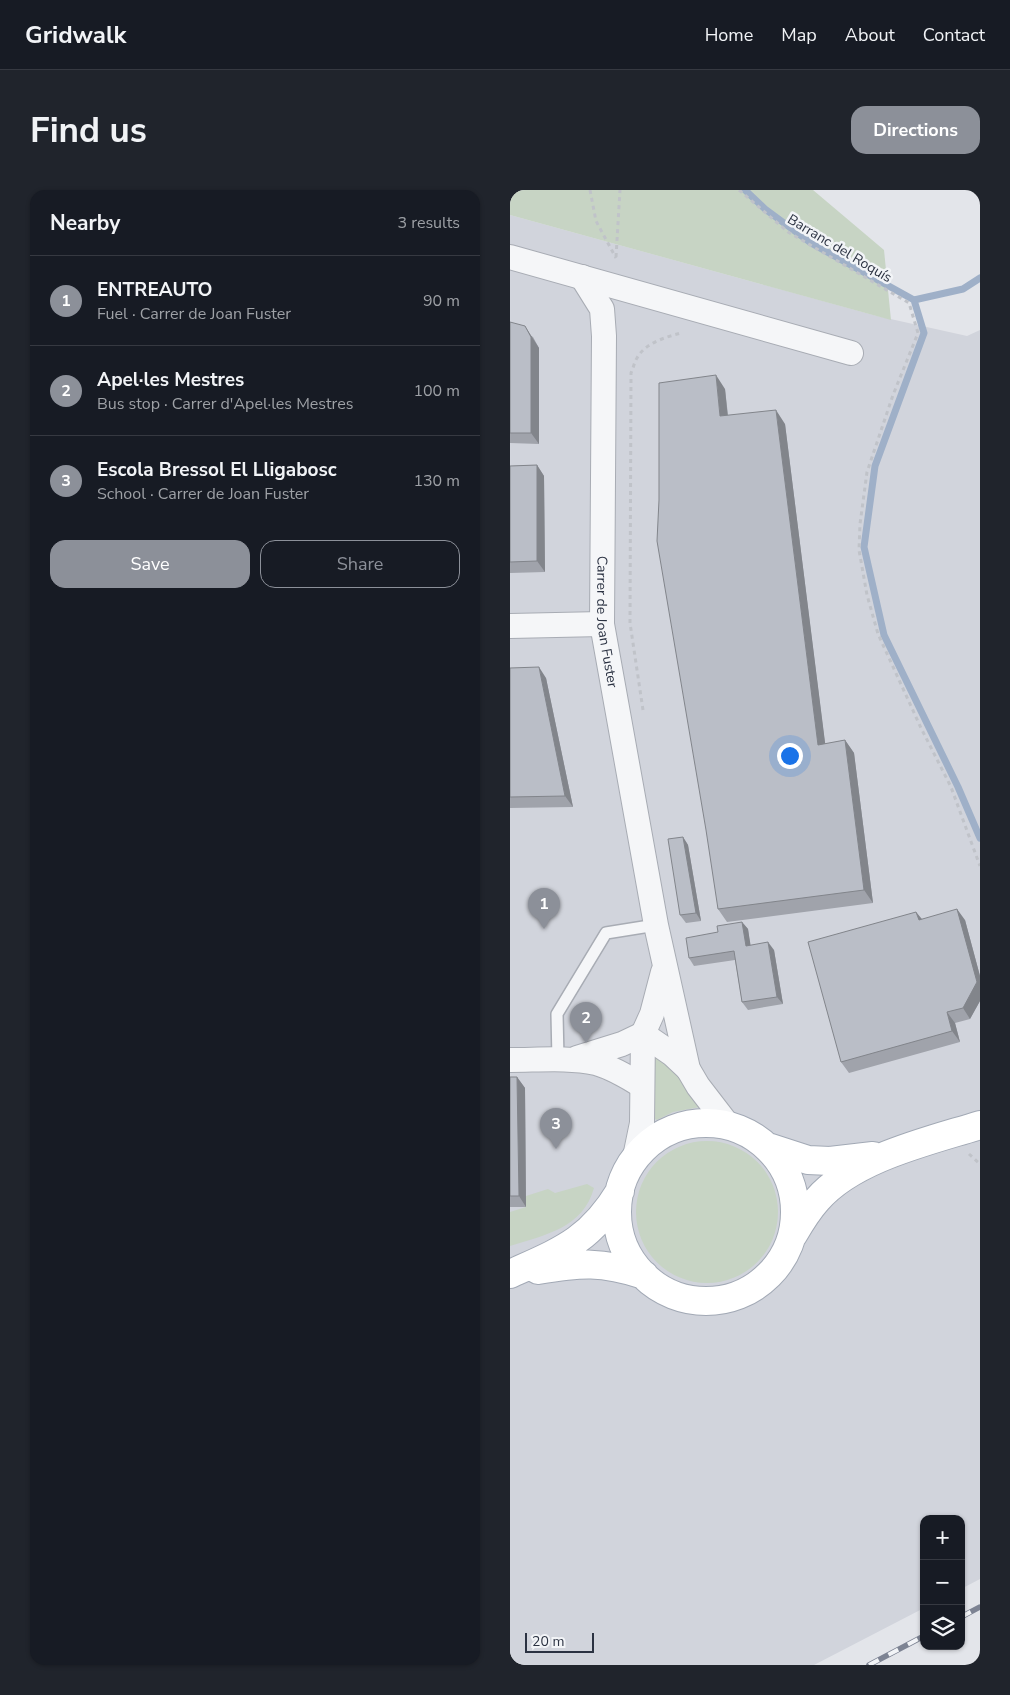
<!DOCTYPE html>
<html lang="en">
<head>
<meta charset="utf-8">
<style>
	body { margin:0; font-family:"Nunito Sans",sans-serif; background:#20242c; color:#f1f3f6 }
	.controls { position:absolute; right:15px; bottom:15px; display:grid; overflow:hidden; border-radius:10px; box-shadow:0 1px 4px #0004 }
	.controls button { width:45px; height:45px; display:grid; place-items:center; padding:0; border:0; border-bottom:1px solid #363941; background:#171b24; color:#f1f3f6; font:25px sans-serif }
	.scale { position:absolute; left:15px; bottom:12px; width:69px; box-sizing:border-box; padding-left:5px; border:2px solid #2b3242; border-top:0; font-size:14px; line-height:18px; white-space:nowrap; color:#2b3242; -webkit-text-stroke:4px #f2f4f7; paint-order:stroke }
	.you { position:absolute; left:279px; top:565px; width:18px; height:18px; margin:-12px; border:4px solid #fff; border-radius:50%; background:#1a73e8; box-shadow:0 0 0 8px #1a73e833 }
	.badge { display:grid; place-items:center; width:32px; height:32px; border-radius:50%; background:#8c9099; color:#fff; font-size:16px; font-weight:700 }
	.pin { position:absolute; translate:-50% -41px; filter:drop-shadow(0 1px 2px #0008) }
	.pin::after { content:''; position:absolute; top:26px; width:18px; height:15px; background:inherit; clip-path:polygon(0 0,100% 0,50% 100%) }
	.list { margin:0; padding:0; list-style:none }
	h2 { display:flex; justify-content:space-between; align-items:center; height:65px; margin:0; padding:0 20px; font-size:21px }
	h2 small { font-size:16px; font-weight:400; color:#9ea1a6 }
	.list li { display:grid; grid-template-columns:32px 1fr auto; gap:15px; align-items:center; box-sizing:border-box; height:90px; padding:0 20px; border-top:1px solid #363941 }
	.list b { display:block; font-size:19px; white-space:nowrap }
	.list p { margin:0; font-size:16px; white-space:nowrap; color:#9ea1a6 }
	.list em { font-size:16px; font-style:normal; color:#9ea1a6 }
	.actions { display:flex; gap:10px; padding:15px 20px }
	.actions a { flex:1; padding:11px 0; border:1px solid #8c9099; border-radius:15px; text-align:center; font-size:18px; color:#8c9099 }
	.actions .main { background:#8c9099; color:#fff }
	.icon { flex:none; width:28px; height:28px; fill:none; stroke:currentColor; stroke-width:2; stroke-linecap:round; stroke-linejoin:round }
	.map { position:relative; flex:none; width:470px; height:1475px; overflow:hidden; border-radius:15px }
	header { display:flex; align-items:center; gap:30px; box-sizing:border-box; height:70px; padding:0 25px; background:#171b24; border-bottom:1px solid #363941 }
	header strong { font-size:24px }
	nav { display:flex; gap:28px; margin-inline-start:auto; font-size:18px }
	.intro { display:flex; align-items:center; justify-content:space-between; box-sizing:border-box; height:120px; padding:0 30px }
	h1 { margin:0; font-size:35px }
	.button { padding:12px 22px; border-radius:15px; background:#8c9099; color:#fff; font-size:18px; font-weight:700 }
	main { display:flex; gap:30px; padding:0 30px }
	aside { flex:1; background:#171b24; border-radius:15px; box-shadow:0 1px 4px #0004 }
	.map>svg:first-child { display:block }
	.built { fill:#d1d4dc }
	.green { fill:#c7d4c4 }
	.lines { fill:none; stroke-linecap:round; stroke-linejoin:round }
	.stream { stroke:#9fb0c8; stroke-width:7 }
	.lane-casing { stroke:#a8acb4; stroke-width:14 }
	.street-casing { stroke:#a8acb4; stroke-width:26 }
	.primary-casing { stroke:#a2a9b5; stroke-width:30 }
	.path { stroke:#c0c3c9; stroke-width:3; stroke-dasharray:4 4; stroke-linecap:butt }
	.lane { stroke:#f5f6f8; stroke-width:11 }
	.street { stroke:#f5f6f8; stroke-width:24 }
	.primary { stroke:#fff; stroke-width:28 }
	.rail-casing { stroke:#7d8393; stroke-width:5.5 }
	.rail { stroke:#f2f4f7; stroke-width:4; stroke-dasharray:11; stroke-linecap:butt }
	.wall { fill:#a0a3ab }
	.shaded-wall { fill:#82858b }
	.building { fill:#babec7; stroke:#82858b }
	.labels { text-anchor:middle; stroke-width:5; stroke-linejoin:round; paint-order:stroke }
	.street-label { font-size:14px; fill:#2b3242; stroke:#f2f4f7 }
</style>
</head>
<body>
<header>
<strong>Gridwalk</strong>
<nav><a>Home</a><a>Map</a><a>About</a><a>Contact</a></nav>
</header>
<div class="intro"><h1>Find us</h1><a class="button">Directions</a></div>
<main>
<aside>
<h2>Nearby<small>3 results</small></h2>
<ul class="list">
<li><span class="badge">1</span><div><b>ENTREAUTO</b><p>Fuel · Carrer de Joan Fuster</p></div><em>90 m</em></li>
<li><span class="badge">2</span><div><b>Apel·les Mestres</b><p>Bus stop · Carrer d'Apel·les Mestres</p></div><em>100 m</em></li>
<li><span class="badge">3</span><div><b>Escola Bressol El Lligabosc</b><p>School · Carrer de Joan Fuster</p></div><em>130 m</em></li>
</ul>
<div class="actions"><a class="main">Save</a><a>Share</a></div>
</aside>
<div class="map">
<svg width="470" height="1475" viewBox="0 0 470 1475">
	<rect width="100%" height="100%" fill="#e3e5ea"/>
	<path class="built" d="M0,25L367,126L457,146L470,140V1389L451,1399V1329H414V1418L304,1475H0Z"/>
	<path class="green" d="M0,0H303L374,60L381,130L0,25Z
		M144,864L160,874L190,917L163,922L147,930L143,928Z
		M126 1022a71 71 0 1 1 142 0a71 71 0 1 1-142 0Z
		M77,994L84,998C73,1038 35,1045 0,1056V1022L16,1017V1006L38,999L45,1003Z"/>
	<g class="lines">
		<path class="stream" d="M235,0L255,19L301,53L404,110
			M404,110L414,143L365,276L354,357L374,445L448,597L470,648
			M404,110L453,99L470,88"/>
		<defs>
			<path id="lane" d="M48,869L47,824L96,743L146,735"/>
			<g id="street">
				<path d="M0,67L341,163"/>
				<path id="s1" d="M72,87L92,119L94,146L92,434L146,735L178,879L188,896L218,935"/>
				<path d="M0,436L92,434"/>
				<path d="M133,844L162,864L178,879"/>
				<path d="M67,868L112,854L133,844"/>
				<path d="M0,870C29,870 58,867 86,873C103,878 118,887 132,896"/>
				<path d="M125,967L132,933L133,844L142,824L153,782"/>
			</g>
			<path id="primary" d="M107 1022a89 89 0 1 1 178 0a89 89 0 1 1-178 0Z
				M258,957L298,970L320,971L363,966
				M283,1045C290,1033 298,1020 307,1010C343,968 419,951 470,935
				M28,1080C71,1073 91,1071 134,1085
				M0,1084C51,1061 80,1051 110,1001"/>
		</defs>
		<use href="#lane" class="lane-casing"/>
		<use href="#street" class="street-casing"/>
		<use href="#primary" class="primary-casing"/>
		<path class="path" d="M80,0L86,31L106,68
			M229,0L278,42L399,113L408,143L383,205L357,282L350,334L349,360L357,405L368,444L411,538L441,597L470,676
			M106,67L110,0
			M133,520L120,433L121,183C123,179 124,173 127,168C135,153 156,147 171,143
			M459,964L470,974"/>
		<use href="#lane" class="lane"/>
		<use href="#street" class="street"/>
		<use href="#primary" class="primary"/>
		<defs>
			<path id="rail" d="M451,1427L470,1417
				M359,1475L414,1446"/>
		</defs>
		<use href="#rail" class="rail-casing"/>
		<use href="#rail" class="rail"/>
	</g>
	<path class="wall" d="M0,132L23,147L29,158V254L0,253Z
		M215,199L218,225L275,234L315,554L335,550L344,563L363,713L217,732L208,719Z
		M27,275L34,286L35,382L0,383V276Z
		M0,478L36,488L63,617L0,618Z
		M173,647L178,655L191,731L176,733L170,725Z
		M406,722L412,729L455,730L470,786V811L460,829L445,833L450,852L339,883L331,872Z
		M232,732L238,739L240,755L264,760L273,814L238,820L232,812L225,770L184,776L179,768L208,742Z
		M0,887H7L15,898L16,1017H0Z"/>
	<path class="shaded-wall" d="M15,136L29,158V254L21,243Z
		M206,185L215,199L219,239L210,226Z
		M266,220L275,234L317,568L308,555Z
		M27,275L34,286L35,382L27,371Z
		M29,477L36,488L63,617L55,606Z
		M335,550L344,563L363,713L354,700Z
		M173,647L178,655L191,731L186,723Z
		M447,719L455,730L470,786V811L460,829L453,818Z
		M406,722L414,732L409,730Z
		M232,732L238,739L242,764L236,756Z
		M258,752L264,760L273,814L267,807Z
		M437,822L445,833L450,852L442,841Z
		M7,887L15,898L16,1017L9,1006Z"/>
	<path class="building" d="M0,132L15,136L21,147V243H0Z
		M206,185L210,226L266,220L308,555L335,550L354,700L208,719L196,640L147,351L149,310V193Z
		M27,275V371L0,372V276Z
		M29,477L55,606L0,607V478Z
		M173,647L186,723L170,725L158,649Z
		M447,719L467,792L453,818L437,822L442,841L331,872L298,752L406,722L409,730Z
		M232,732L236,756L258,752L267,807L232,812L224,761L179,768L176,748L208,742L207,736Z
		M0,887H7L9,1006H0Z"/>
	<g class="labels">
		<g class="street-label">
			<text transform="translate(330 58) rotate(31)" y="5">Barranc del Roquís</text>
			<text dy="5" stroke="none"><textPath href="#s1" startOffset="351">Carrer de Joan Fuster</textPath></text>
		</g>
	</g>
</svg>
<div class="controls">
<button>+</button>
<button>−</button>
<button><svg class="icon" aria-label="layers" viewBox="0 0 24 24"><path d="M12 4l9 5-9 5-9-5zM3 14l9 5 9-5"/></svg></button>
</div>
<div class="scale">20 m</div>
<div class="you"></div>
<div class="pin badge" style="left:34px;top:739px">1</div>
<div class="pin badge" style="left:76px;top:853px">2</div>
<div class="pin badge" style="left:46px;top:959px">3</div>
</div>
</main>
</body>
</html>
